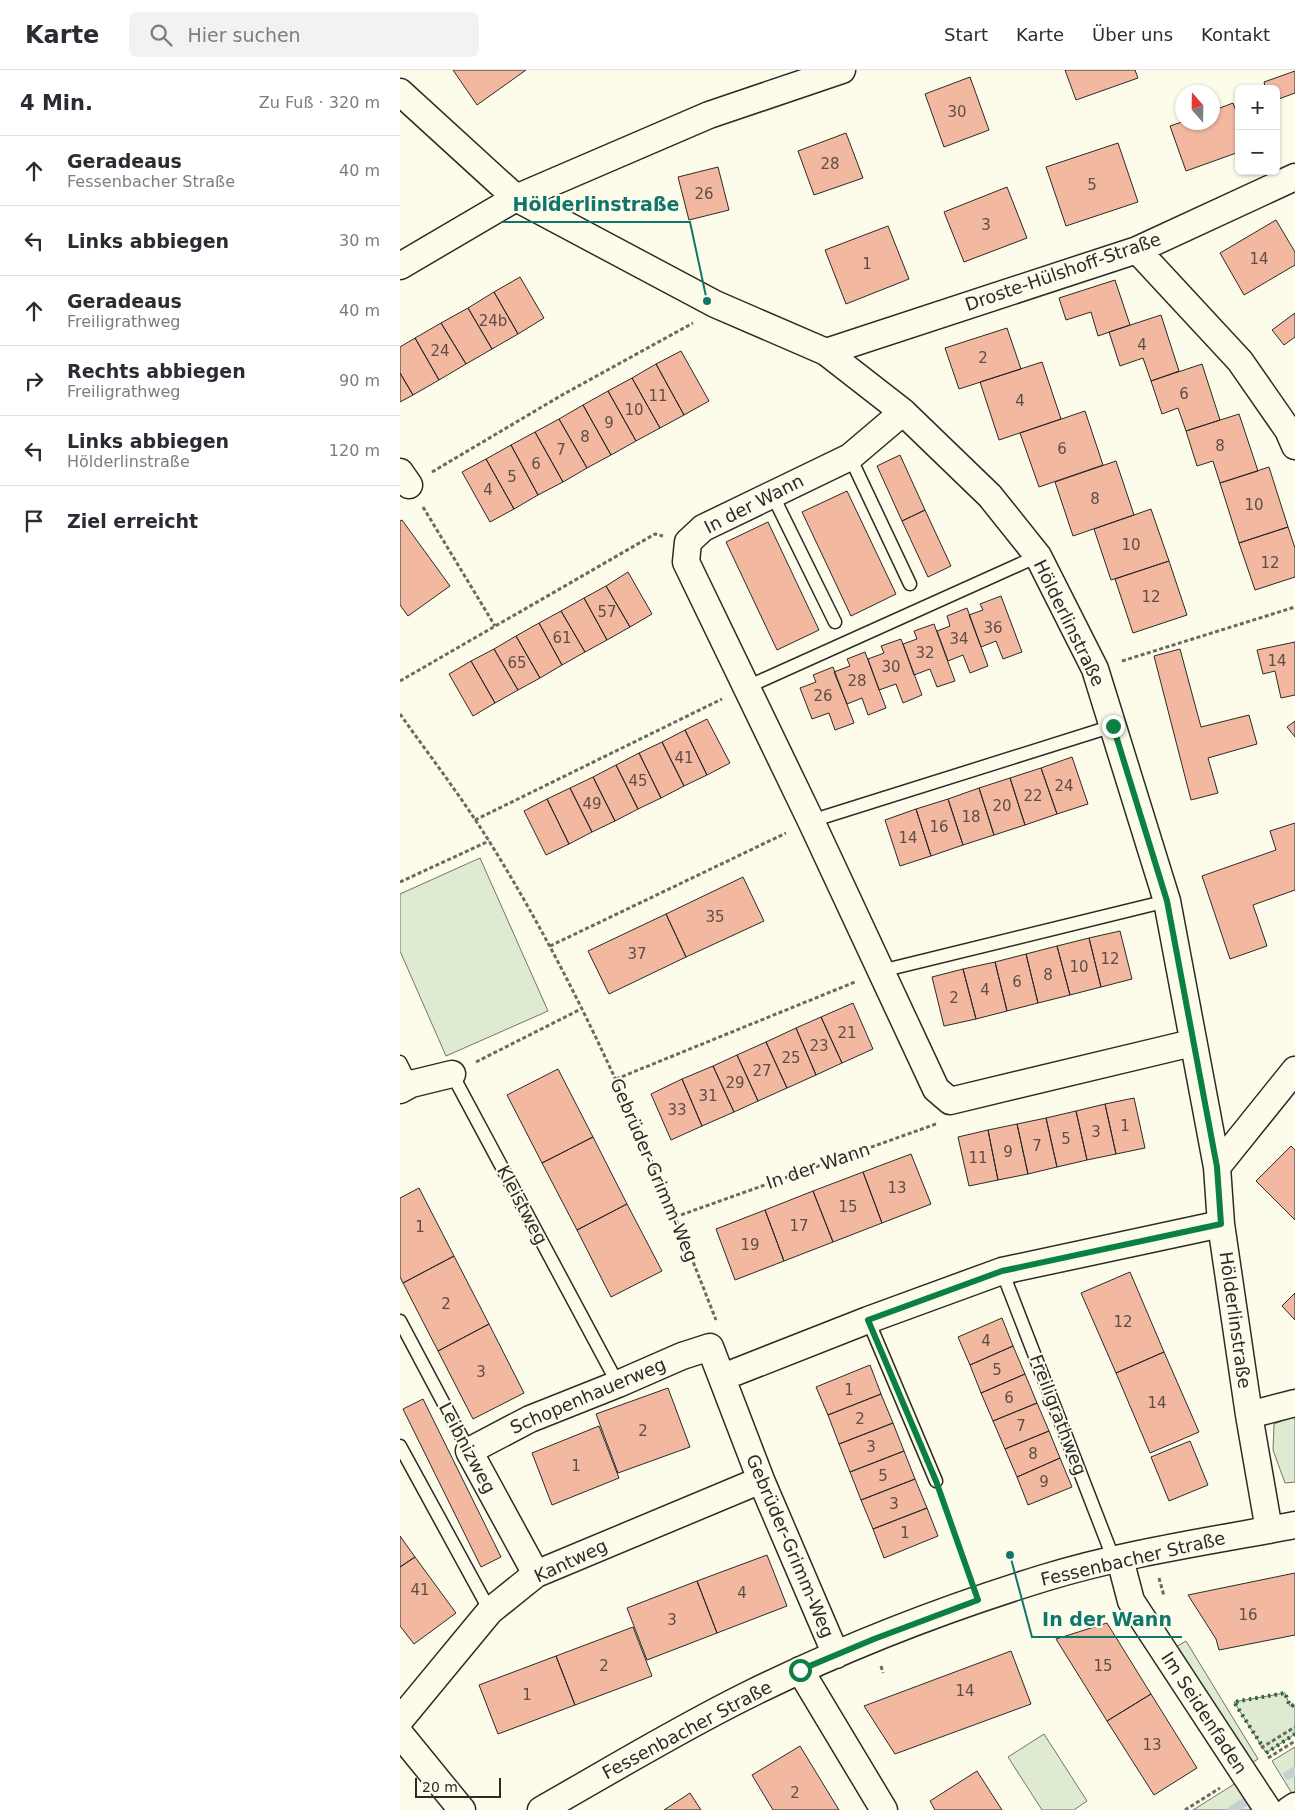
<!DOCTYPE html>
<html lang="de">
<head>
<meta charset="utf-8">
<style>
	body { margin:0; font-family:"DejaVu Sans",sans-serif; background:#f2f2f3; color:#2b2b33 }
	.controls { position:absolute; right:15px; top:15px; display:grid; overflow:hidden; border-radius:8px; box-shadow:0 1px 4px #0004 }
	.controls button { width:45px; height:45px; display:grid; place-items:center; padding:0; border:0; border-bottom:1px solid #e1e1e2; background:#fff; color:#2b2b33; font:25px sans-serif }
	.compass { position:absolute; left:775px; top:15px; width:45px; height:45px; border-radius:50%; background:#fff; box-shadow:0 1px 4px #0004; rotate:340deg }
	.scale { position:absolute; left:15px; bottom:12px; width:86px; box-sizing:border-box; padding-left:5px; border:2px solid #2b2b2b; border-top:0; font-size:14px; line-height:18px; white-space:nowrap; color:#2b2b2b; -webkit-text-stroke:4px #fdfbea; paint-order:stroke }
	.stop { position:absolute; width:15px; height:15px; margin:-11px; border:4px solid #0b8043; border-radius:50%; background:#fff }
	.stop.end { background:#0b8043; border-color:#fff; box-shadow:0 1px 5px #0008 }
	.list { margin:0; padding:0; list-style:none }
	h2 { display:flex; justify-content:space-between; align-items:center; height:65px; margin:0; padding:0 20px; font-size:21px }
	h2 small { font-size:16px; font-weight:400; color:#7c7c81 }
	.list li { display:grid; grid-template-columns:32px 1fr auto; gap:15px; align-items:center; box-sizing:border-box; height:70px; padding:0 20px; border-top:1px solid #e1e1e2 }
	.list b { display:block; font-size:19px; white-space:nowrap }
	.list p { margin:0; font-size:16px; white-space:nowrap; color:#7c7c81 }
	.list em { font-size:16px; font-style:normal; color:#7c7c81 }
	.icon { flex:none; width:28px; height:28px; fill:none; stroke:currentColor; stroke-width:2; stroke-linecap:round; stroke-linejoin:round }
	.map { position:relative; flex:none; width:895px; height:1740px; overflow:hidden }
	header { display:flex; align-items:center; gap:30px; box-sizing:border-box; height:70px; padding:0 25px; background:#fff; border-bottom:1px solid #e1e1e2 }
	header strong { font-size:24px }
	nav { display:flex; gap:28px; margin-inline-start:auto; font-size:18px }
	.search { width:350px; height:45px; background:#f2f2f3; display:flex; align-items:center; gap:12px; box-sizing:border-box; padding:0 18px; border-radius:8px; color:#7c7c81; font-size:19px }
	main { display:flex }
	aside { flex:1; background:#fff }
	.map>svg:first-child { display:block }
	.green { fill:#deebd1; stroke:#74746e }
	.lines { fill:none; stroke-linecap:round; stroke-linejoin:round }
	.stream { stroke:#c7d0d0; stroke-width:9 }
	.building { fill:#f2b8a0; stroke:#2b2b2b }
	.lane-casing { stroke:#2b2b2b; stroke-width:15 }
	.street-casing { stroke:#2b2b2b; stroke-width:29 }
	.path { stroke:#6a6964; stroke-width:3; stroke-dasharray:4 2.5; stroke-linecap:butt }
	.lane { stroke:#fdfbea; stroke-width:12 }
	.street { stroke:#fdfbea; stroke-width:26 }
	.hedge { stroke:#34623c; stroke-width:4; stroke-dasharray:2.5 4; stroke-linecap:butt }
	.route { stroke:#0b8043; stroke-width:6 }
	.labels { text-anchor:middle; stroke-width:4; stroke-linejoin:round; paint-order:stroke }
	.number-label { font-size:15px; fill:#5d4e48 }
	.street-label { font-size:18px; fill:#2b2b2b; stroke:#fdfbea }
	.leader { fill:none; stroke:#0f766e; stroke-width:2 }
	.callout-dot { fill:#0f766e; stroke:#fdfbea; stroke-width:2 }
	.callout-label { font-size:19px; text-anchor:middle; font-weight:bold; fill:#0f766e; stroke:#fdfbea; stroke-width:4; stroke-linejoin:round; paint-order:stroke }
</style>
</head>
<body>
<header>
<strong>Karte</strong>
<div class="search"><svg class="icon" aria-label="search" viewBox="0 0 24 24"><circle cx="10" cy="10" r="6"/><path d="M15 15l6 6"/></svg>Hier suchen</div>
<nav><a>Start</a><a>Karte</a><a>Über uns</a><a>Kontakt</a></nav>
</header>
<main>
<aside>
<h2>4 Min.<small>Zu Fuß · 320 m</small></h2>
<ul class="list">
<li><svg class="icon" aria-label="ahead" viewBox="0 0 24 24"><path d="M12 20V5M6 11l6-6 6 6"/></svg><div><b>Geradeaus</b><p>Fessenbacher Straße</p></div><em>40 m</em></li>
<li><svg class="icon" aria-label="left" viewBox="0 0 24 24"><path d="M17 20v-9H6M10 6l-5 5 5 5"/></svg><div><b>Links abbiegen</b></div><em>30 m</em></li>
<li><svg class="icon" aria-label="ahead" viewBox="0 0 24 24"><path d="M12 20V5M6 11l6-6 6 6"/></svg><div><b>Geradeaus</b><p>Freiligrathweg</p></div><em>40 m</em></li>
<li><svg class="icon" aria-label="right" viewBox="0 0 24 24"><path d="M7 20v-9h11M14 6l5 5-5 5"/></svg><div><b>Rechts abbiegen</b><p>Freiligrathweg</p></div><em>90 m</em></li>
<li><svg class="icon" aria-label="left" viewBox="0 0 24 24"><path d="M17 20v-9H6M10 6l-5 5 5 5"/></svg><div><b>Links abbiegen</b><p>Hölderlinstraße</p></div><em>120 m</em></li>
<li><svg class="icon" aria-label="arrive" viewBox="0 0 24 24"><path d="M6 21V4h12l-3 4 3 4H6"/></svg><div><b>Ziel erreicht</b></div></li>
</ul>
</aside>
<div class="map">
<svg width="895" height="1740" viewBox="0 0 895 1740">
	<rect width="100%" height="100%" fill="#fdfbea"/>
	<path class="green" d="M80,788L148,941L46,986L0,881V824Z
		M895,1346V1412L885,1413L873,1380L874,1354Z
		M786,1571L858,1689L847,1696L774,1578Z
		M885,1623L890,1636L895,1635V1664L866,1683L834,1632Z
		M644,1664L687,1731L674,1740H642L608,1687Z
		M895,1677V1724L893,1725L872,1691Z
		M836,1713L854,1740H793Z"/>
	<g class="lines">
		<path class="stream" d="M888,1705L895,1701
			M832,1740L850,1729"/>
	</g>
	<path class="building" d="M53,0H126L77,35Z
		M665,0H735L738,8L676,30Z
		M895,1V23L876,30V19H866L864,12Z
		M570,7L589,60L544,77L525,24Z
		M833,33L839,50V82L786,101L770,56L782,52H812V41Z
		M446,63L463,108L414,125L398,81Z
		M718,73L738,132L666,156L646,97Z
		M318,97L329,140L289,150L278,107Z
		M607,117L627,168L564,192L544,142Z
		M876,150L895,182V195L844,225L820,183Z
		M488,156L509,209L446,234L425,180Z
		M120,207L144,248L118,264L94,222Z
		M715,210L730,255L698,266L691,242L666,250L659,228Z
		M94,222L118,264L92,279L68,238Z
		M68,238L92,279L66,294L41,253Z
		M895,243V267L884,275L872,260Z
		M761,245L779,301L751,311L743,288L720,296L709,262Z
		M41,253L66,294L39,310L15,268Z
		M607,258L621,299L559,319L545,278Z
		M15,268L39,310L13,325L0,303V277Z
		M281,281L309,331L284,345L256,294Z
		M642,292L661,349L599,370L580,312Z
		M256,294L284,345L260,358L232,308Z
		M802,294L820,350L786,361L778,338L762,344L751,311Z
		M0,303L13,325L0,332Z
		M232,308L260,358L236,371L208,321Z
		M208,321L236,371L211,385L183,335Z
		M183,335L211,385L187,398L159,349Z
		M685,341L703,395L639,417L620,363Z
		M839,344L858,401L820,413L813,391L797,396L786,361Z
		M159,349L187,398L163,412L135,362Z
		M135,362L163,412L138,425L111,375Z
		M111,375L138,425L114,439L86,389Z
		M500,385L525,440L502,451L477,396Z
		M86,389L114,439L90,452L62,402Z
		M716,391L734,445L673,466L655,412Z
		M869,397L888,457L839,473L820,413Z
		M447,421L496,524L451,546L402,442Z
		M751,439L769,491L711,510L694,459Z
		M525,440L551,496L528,507L502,451Z
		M2,450L50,516L8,546L0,535V451Z
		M368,452L419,560L377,580L326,472Z
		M888,457L895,478V507L855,520L839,473Z
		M769,491L787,545L733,563L715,509Z
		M228,502L252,544L230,557L206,516Z
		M206,516L230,557L207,570L184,528Z
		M601,526L622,582L603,589L596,571L581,577L569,545L583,540L580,534Z
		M184,528L207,570L185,582L161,541Z
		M567,538L588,596L570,603L563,585L548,591L537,561L550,556L547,546Z
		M161,541L185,582L162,595L139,553Z
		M139,553L162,595L140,608L116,566Z
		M534,554L555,611L537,617L530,599L514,605L503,574L517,569L514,561Z
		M116,566L140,608L118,620L94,579Z
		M501,569L522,625L503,633L496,614L479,620L468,589L484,583L481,576Z
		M895,572V625L881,628L875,601L863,604L857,580Z
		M94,579L118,620L95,633L71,591Z
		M780,579L801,657L849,645L857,674L808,688L818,723L791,730L754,586Z
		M465,582L486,638L468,645L462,628L447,634L434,602L450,596L447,589Z
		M71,591L95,633L73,646L49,604Z
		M433,597L454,653L435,660L429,643L412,649L400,618L416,612L413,605Z
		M307,649L330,693L307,705L285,660Z
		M895,651V667L887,657Z
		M285,660L307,705L284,716L262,672Z
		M262,672L284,716L261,728L239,683Z
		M239,683L261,728L238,739L216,695Z
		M672,687L688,734L657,744L641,698Z
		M216,695L238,739L215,751L193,707Z
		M641,698L657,744L625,755L610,708Z
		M193,707L215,751L192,762L170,718Z
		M610,708L625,755L594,765L579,718Z
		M170,718L192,762L169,774L147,729Z
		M579,718L594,765L563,775L548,729Z
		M147,729L169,774L146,785L124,741Z
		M548,729L563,775L531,786L516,739Z
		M516,739L531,786L500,796L485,750Z
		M895,753V820L853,835L867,876L830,889L802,806L876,780L870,761Z
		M343,807L364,851L286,887L266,844Z
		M266,844L286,887L209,924L188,881Z
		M720,861L732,909L701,917L689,868Z
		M689,868L701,917L670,925L657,876Z
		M657,876L670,925L638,933L626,884Z
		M626,884L638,933L607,941L595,892Z
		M595,892L607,941L576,949L563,899Z
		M563,899L576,949L544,956L532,907Z
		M453,933L473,979L442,993L421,947Z
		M421,947L442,993L416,1005L396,958Z
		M396,958L416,1005L387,1018L366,972Z
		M366,972L387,1018L358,1031L337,985Z
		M337,985L358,1031L334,1042L313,996Z
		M313,996L334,1042L302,1056L282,1009Z
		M158,999L193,1067L142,1093L107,1025Z
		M282,1009L302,1056L271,1070L251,1024Z
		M734,1028L745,1078L716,1084L705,1034Z
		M705,1034L716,1084L687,1090L676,1041Z
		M676,1041L687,1090L657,1097L646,1048Z
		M646,1048L657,1097L628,1104L617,1054Z
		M617,1054L628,1104L598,1110L588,1060Z
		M588,1060L598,1110L569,1116L558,1067Z
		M193,1067L227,1134L177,1160L142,1093Z
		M891,1076L895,1080V1150L856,1111Z
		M511,1084L531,1134L482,1153L463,1102Z
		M463,1102L482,1153L433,1172L413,1121Z
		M19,1118L54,1186L3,1213L0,1207V1128Z
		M413,1121L433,1172L384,1191L365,1140Z
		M227,1134L262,1201L211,1227L177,1160Z
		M365,1140L384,1191L335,1210L316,1159Z
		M54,1186L89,1254L38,1281L3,1213Z
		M730,1202L764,1282L716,1303L681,1223Z
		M895,1223V1250L882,1236Z
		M602,1248L613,1276L570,1295L558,1267Z
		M89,1254L124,1323L73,1349L38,1281Z
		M613,1276L625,1304L581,1323L570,1295Z
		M764,1282L799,1362L750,1383L716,1303Z
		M470,1295L481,1324L428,1345L416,1317Z
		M625,1304L637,1333L593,1351L581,1323Z
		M268,1318L290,1377L218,1403L196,1344Z
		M481,1324L493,1353L439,1374L428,1345Z
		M23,1329L101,1487L81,1497L3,1339Z
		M637,1333L649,1361L605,1379L593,1351Z
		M493,1353L504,1381L450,1402L439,1374Z
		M199,1356L219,1408L152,1435L132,1383Z
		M649,1361L660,1388L617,1407L605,1379Z
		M790,1371L808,1415L769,1431L751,1387Z
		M504,1381L515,1409L461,1430L450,1402Z
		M660,1388L672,1417L628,1435L617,1407Z
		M515,1409L527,1438L473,1459L461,1430Z
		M527,1438L538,1466L484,1488L473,1459Z
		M0,1466L15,1487L0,1497Z
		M367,1485L387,1536L317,1563L297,1511Z
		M15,1487L56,1543L14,1574L0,1556V1497Z
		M895,1503V1565L819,1580L816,1569L788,1525Z
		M297,1511L317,1563L247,1590L227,1538Z
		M707,1553L751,1624L707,1651L656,1569Z
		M233,1557L252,1606L175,1635L156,1586Z
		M611,1581L631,1634L495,1684L464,1636Z
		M156,1586L175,1635L98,1664L79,1615Z
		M751,1624L797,1698L754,1725L707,1651Z
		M400,1676L439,1740H373L352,1705Z
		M577,1701L602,1740H535L530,1731Z
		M290,1723L301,1740H264Z"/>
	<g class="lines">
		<defs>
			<path id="lane" d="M450,387L510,514
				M372,424L435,552
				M347,617L638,486
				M411,751L713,656
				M481,901L767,831
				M0,992L11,1014
				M52,1004L218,1314
				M602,1201L714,1490
				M468,1250L536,1411
				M0,1251L69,1381
				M0,1376L90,1541"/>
			<path id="street" d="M0,22L116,128L315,234L426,282L503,342L590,426L638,486L695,599L767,831L817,1097L821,1154L849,1345L869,1460
				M737,180L840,291L888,360L895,376
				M0,196L116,128L309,45L442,0
				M426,282L737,180L895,107
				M503,342L450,387L303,458L288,472L286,492L411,751L536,1019L550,1031L792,973
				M0,402L9,415
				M0,1020L11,1014L52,1004
				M817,1097L895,1000
				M323,1307L468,1250L602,1201L821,1154
				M849,1345L895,1333
				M720,1489L731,1531L868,1740
				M136,1504L69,1381L130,1349L218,1314L282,1286L310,1277L361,1410L436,1585
				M400,1600L484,1740
				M0,1650L90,1541L136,1504L361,1410
				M0,1664L62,1740
				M141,1740C210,1701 277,1660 348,1625C443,1578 543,1539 644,1508C725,1483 811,1471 895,1455
				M889,1740L895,1736"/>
		</defs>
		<use href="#lane" class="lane-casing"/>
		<use href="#street" class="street-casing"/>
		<path class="path" d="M32,402L162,325L293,253
			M23,437L95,556
			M722,591L895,537
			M0,611L255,464L263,466
			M0,644C30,686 62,728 89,771C183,922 252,1086 316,1250
			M75,750L322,629
			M0,812L89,771
			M150,876L386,763
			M76,992L181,939
			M216,1009L455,912
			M275,1147L536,1054
			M543,1430L569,1505
			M759,1508L764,1526
			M481,1596L483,1603
			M861,1678L895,1657
			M868,1688L895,1671
			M785,1740L820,1718"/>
		<use href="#lane" class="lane"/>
		<use href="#street" class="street"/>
		<path class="hedge" d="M861,1674L834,1632L885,1623L890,1636L895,1635
			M866,1683L895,1664"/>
	</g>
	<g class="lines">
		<path class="route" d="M400,1600L474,1569L578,1530L536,1411L468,1250L602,1201L821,1154L817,1097L767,831L713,656"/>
	</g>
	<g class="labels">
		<g class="number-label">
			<text x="557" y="47">30</text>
			<text x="430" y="99">28</text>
			<text x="692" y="120">5</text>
			<text x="304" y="129">26</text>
			<text x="586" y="160">3</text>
			<text x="859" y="194">14</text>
			<text x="467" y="199">1</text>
			<text x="93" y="256">24b</text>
			<text x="742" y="280">4</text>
			<text x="40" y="286">24</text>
			<text x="583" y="293">2</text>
			<text x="784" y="329">6</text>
			<text x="258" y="331">11</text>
			<text x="620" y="336">4</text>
			<text x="234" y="345">10</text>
			<text x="209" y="358">9</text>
			<text x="185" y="372">8</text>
			<text x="820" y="381">8</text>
			<text x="662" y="384">6</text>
			<text x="161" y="385">7</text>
			<text x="136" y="399">6</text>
			<text x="112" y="412">5</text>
			<text x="88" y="425">4</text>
			<text x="695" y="434">8</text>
			<text x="854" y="440">10</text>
			<text x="731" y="480">10</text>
			<text x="870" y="498">12</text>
			<text x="751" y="532">12</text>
			<text x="207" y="547">57</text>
			<text x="593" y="563">36</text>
			<text x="162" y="573">61</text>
			<text x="559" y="574">34</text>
			<text x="525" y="588">32</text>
			<text x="877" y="596">14</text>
			<text x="117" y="598">65</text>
			<text x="491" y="602">30</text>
			<text x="457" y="616">28</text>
			<text x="423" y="631">26</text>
			<text x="284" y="693">41</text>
			<text x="238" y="716">45</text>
			<text x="664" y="721">24</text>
			<text x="633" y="731">22</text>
			<text x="192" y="739">49</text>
			<text x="602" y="741">20</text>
			<text x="571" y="752">18</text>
			<text x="539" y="762">16</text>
			<text x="508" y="773">14</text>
			<text x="315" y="852">35</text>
			<text x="237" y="889">37</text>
			<text x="710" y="894">12</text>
			<text x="679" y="902">10</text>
			<text x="648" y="910">8</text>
			<text x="617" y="917">6</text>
			<text x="585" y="925">4</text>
			<text x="554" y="933">2</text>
			<text x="447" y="968">21</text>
			<text x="419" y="981">23</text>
			<text x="391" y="993">25</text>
			<text x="362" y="1006">27</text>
			<text x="335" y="1018">29</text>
			<text x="308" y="1031">31</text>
			<text x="277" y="1045">33</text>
			<text x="725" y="1061">1</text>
			<text x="696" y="1067">3</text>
			<text x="666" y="1074">5</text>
			<text x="637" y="1081">7</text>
			<text x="608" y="1087">9</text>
			<text x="578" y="1093">11</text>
			<text x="497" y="1123">13</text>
			<text x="448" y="1142">15</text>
			<text x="399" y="1161">17</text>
			<text x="20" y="1162">1</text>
			<text x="350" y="1180">19</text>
			<text x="46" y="1239">2</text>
			<text x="723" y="1257">12</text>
			<text x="586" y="1276">4</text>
			<text x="597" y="1305">5</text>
			<text x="81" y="1307">3</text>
			<text x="449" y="1325">1</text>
			<text x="609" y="1333">6</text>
			<text x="757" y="1338">14</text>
			<text x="460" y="1354">2</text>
			<text x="621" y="1361">7</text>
			<text x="243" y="1366">2</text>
			<text x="471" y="1382">3</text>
			<text x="633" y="1389">8</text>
			<text x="176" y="1401">1</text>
			<text x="483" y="1411">5</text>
			<text x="644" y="1417">9</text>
			<text x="494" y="1439">3</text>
			<text x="505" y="1468">1</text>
			<text x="20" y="1525">41</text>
			<text x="342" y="1528">4</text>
			<text x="848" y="1550">16</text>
			<text x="272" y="1555">3</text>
			<text x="204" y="1601">2</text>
			<text x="703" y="1601">15</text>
			<text x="565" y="1626">14</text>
			<text x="127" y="1630">1</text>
			<text x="752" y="1680">13</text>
			<text x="395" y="1728">2</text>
		</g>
		<g class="street-label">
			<text transform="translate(663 202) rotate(-19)" y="6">Droste-Hülshoff-Straße</text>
			<text transform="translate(354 434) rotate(-27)" y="6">In der Wann</text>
			<text transform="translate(669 553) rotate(64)" y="6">Hölderlinstraße</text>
			<text transform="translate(418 1096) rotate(-19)" y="6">In der Wann</text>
			<text transform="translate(254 1100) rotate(67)" y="6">Gebrüder-Grimm-Weg</text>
			<text transform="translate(122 1135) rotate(62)" y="6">Kleistweg</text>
			<text transform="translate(835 1250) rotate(82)" y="6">Hölderlinstraße</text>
			<text transform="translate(188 1326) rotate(-23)" y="6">Schopenhauerweg</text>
			<text transform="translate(658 1345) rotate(69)" y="6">Freiligrathweg</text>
			<text transform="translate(67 1378) rotate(62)" y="6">Leibnizweg</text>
			<text transform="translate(390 1476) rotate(67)" y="6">Gebrüder-Grimm-Weg</text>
			<text transform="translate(733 1489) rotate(-13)" y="6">Fessenbacher Straße</text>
			<text transform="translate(171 1491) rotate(-25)" y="6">Kantweg</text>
			<text transform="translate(804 1643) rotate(57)" y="6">Im Seidenfaden</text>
			<text transform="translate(287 1660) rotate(-28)" y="6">Fessenbacher Straße</text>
		</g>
	</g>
	<path class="leader" d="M307 231L290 152H103M610 1485L632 1567H782"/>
	<g class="callout-dot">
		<circle cx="307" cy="231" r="5"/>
		<circle cx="610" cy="1485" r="5"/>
	</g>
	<g class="callout-label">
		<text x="196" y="141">Hölderlinstraße</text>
		<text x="707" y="1556">In der Wann</text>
	</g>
</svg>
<div class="controls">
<button>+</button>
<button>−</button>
</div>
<svg class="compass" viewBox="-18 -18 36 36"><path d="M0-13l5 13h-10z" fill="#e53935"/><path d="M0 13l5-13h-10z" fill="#7c7c81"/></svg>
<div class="scale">20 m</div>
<div class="stop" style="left:400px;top:1600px"></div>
<div class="stop end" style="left:713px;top:656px"></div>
</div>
</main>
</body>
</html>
